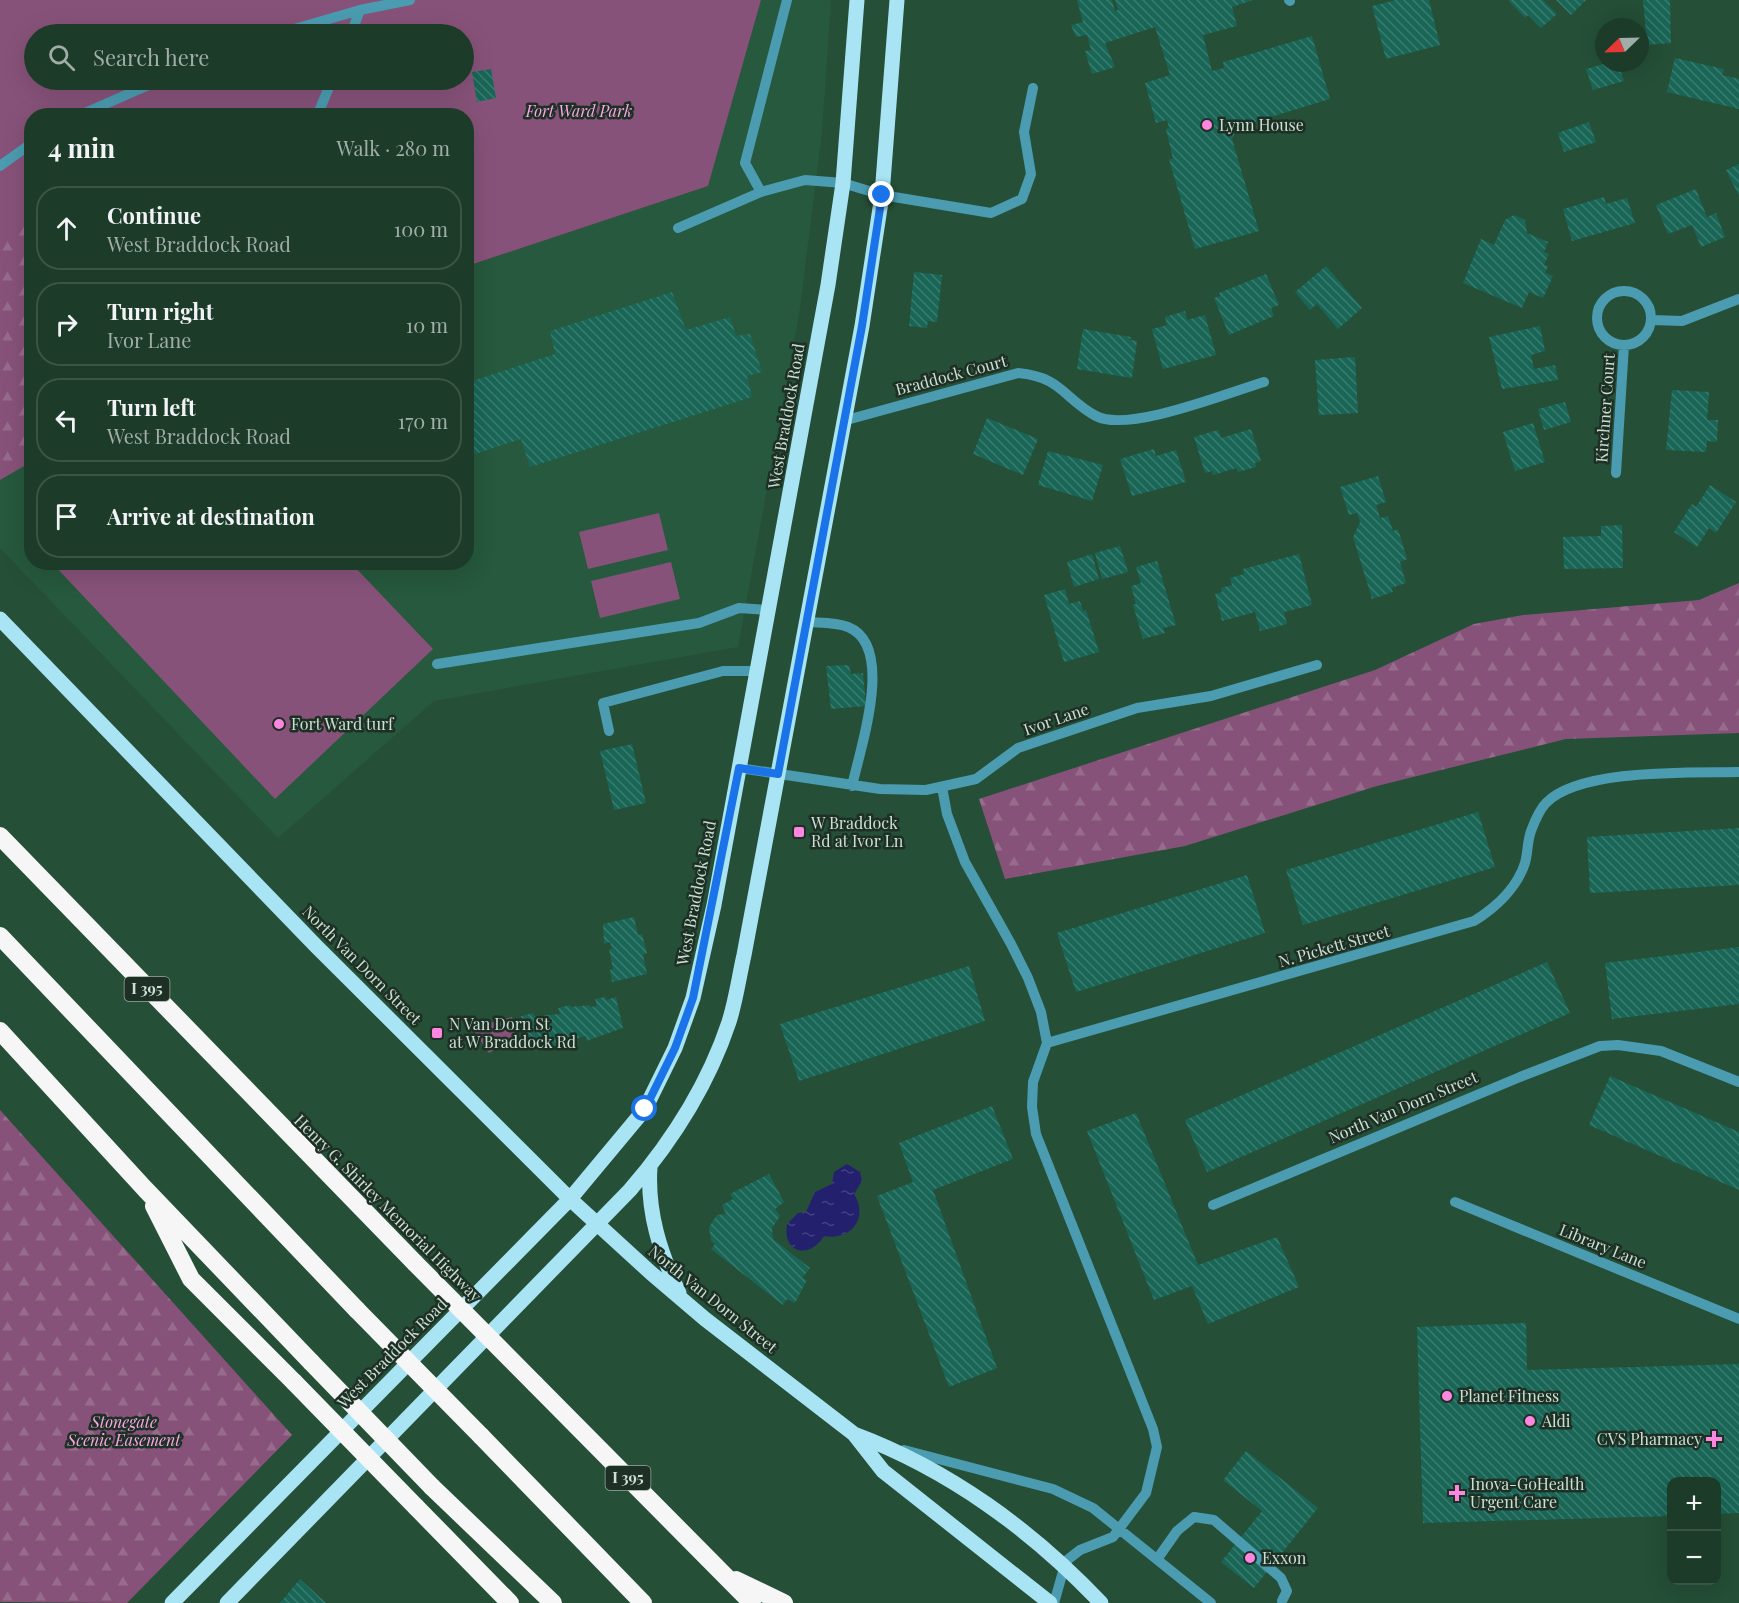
<!DOCTYPE html>
<html lang="en">
<head>
<meta charset="utf-8">
<style>
	body { margin:0; font-family:"Playfair Display",serif; background:#254231; color:#f1f3f6 }
	.controls { position:absolute; right:18px; bottom:18px; display:grid; overflow:hidden; border-radius:12px; box-shadow:0 6px 24px #0002 }
	.controls button { width:54px; height:54px; display:grid; place-items:center; padding:0; border:0; border-bottom:2px solid #3a5546; background:#1c3b29; color:#f1f3f6; font:30px sans-serif }
	.compass { position:absolute; left:1595px; top:18px; width:54px; height:54px; border-radius:50%; background:#1c3b29; box-shadow:0 6px 24px #0002; rotate:247deg }
	.stop { position:absolute; width:18px; height:18px; margin:-14px; border:4px solid #1a73e8; border-radius:50%; background:#fff }
	.stop.end { background:#1a73e8; border-color:#fff; box-shadow:0 2px 6px #0008 }
	.list { margin:0; padding:0; list-style:none }
	h2 { display:flex; justify-content:space-between; align-items:center; height:78px; margin:0; padding:0 24px; font-size:26px }
	h2 small { font-size:20px; font-weight:400; color:#a0ada8 }
	.list li { display:grid; grid-template-columns:39px 1fr auto; gap:18px; align-items:center; box-sizing:border-box; height:84px; margin:0 12px 12px; padding:0 12px; border:2px solid #3a5546; border-radius:24px }
	.list b { display:block; font-size:22px; white-space:nowrap }
	.list p { margin:0; font-size:20px; white-space:nowrap; color:#a0ada8 }
	.list em { font-size:20px; font-style:normal; color:#a0ada8 }
	.icon { flex:none; width:33px; height:33px; fill:none; stroke:currentColor; stroke-width:2; stroke-linecap:round; stroke-linejoin:round }
	.map { position:relative; flex:none; width:1739px; height:1603px; overflow:hidden }
	.search { position:absolute; background:#1c3b29; box-shadow:0 6px 24px #0002; left:24px; top:24px; width:450px; height:66px; display:flex; align-items:center; gap:15px; box-sizing:border-box; padding:0 21px; border-radius:33px; color:#a0ada8; font-size:22px }
	.panel { position:absolute; background:#1c3b29; box-shadow:0 6px 24px #0002; left:24px; top:108px; width:450px; height:462px; border-radius:24px }
	.map>svg:first-child { display:block }
	.built { fill:#26593d }
	.green { fill:#875279; fill-rule:evenodd }
	.forest { fill:url(#forest-firs) }
	.water { fill:url(#water-ripples) }
	.building { fill:url(#building-back-hatch) }
	.lines { fill:none; stroke-linecap:round; stroke-linejoin:round }
	.minor { stroke:#4b9cb1; stroke-width:10 }
	.major { stroke:#a9e4f4; stroke-width:15 }
	.highway { stroke:#f6f6f6; stroke-width:18 }
	.highway-bridge { stroke:#f6f6f6; stroke-width:18 }
	.route { stroke:#1a73e8; stroke-width:8 }
	.poi-dot { fill:#fd86e1; stroke:#1e3025; stroke-width:2 }
	.labels { text-anchor:middle; stroke-width:5; stroke-linejoin:round; paint-order:stroke }
	.shield { fill:#1e3025; stroke:#96ab9d; stroke-width:1.5 }
	.shield-label { font-size:15px; font-weight:bold; fill:#cae0d1 }
	.park-label { font-size:16px; font-style:italic; fill:#fba6e4; stroke:#1e3025 }
	.poi-label { font-size:16px; fill:#cae0d1; stroke:#1e3025; text-anchor:start }
	.street-label { font-size:16px; fill:#cae0d1; stroke:#1e3025 }
</style>
</head>
<body>
<div class="map">
<svg width="1739" height="1603" viewBox="0 0 1739 1603">
	<defs>
		<pattern id="forest-firs" width="22" height="20" patternUnits="userSpaceOnUse" patternTransform="scale(1.5)"><rect width="22" height="20" fill="#875279"/><path d="M5 1l3.5 6h-7zM16 11l3.5 6h-7z" fill="#976b8b"/></pattern>
		<pattern id="water-ripples" width="26" height="14" patternUnits="userSpaceOnUse" patternTransform="scale(1.5)"><rect width="26" height="14" fill="#23216d"/><path d="M2 4q2-2 4 0t4 0M15 11q2-2 4 0t4 0" fill="none" stroke="#424181"/></pattern>
		<pattern id="building-back-hatch" width="6" height="6" patternUnits="userSpaceOnUse" patternTransform="scale(1.5)"><rect width="6" height="6" fill="#196657"/><path d="M-1 5l2 2M0 0l6 6M5-1l2 2" fill="none" stroke="#397c6e"/></pattern>
	</defs>
	<rect width="100%" height="100%" fill="#254f37"/>
	<path class="built" d="M761,0H831L822,133L799,315L738,647L434,701L278,838L0,548V423L31,412L32,562H466L467,266L708,186Z"/>
	<path class="green" d="M0,0H761L708,186L467,266L466,116H32L31,412L0,423ZM34,34H464V80H34Z
		M659,513L668,550L588,569L579,532Z
		M671,562L680,599L600,618L591,581Z
		M52,563H351L433,649L275,799Z
		M512,1017L516,1037L489,1053L472,1028Z"/>
	<path class="forest" d="M31,208V462L0,480V240Z
		M1739,583V733L1566,739L1377,786L1185,846L1005,879L979,799L1375,670L1474,624L1523,615L1699,600Z
		M0,1110L292,1435L127,1603L0,1602Z"/>
	<path class="water" d="M847,1164L860,1172L862,1181L854,1194C869,1218 851,1241 824,1236C809,1260 782,1253 787,1224L798,1213L806,1212L815,1192L832,1184L834,1172Z"/>
	<path class="building" d="M1077,0H1112L1115,11L1118,10L1115,0H1253L1232,7L1237,26L1203,35L1212,71L1224,68L1223,62L1312,36L1330,99L1238,127L1232,139L1259,231L1195,249L1169,159H1173L1166,129L1169,128L1167,120L1156,123L1145,83L1170,75L1155,27L1105,43L1115,67L1092,74L1085,51L1091,50L1087,35L1076,37L1071,25L1083,22Z
		M1396,0H1429L1440,45L1386,59L1372,6Z
		M1508,0H1543L1557,14L1541,28L1528,15L1525,18Z
		M1556,0H1586L1571,15Z
		M1643,0H1670L1671,43L1647,45Z
		M1675,58L1724,69L1722,75L1739,79V109L1667,92Z
		M1606,63H1618L1624,81L1593,90L1586,69Z
		M491,69L496,98L477,102L472,72Z
		M1589,122L1596,142L1564,152L1558,133Z
		M1739,164V196L1726,170Z
		M1696,189L1707,217L1716,213L1725,237L1701,247L1692,225L1668,234L1656,205Z
		M1604,197L1606,204L1627,198L1635,223L1572,241L1563,209Z
		M1514,215L1525,220L1527,233L1548,242L1544,252L1549,254L1544,265L1548,266L1545,273L1553,276L1543,298L1529,292L1522,308L1463,283L1481,239L1494,245L1505,220Z
		M1326,266L1362,308L1338,329L1317,304L1310,310L1295,292Z
		M914,272L942,275L937,322L928,321L927,328L909,326Z
		M1266,274L1279,305L1271,308L1274,316L1229,335L1214,298L1220,296L1219,293Z
		M672,292L686,330L730,317L736,336L750,334L762,372L747,376L752,397L530,467L521,439L466,457V383L555,354L550,331Z
		M1185,311L1187,320L1205,315L1216,355L1163,369L1152,329L1167,325L1165,317Z
		M1540,326L1545,351L1531,355L1534,369L1555,365L1558,380L1502,389L1489,337Z
		M1083,329L1131,337L1130,340L1137,341L1132,378L1077,369Z
		M1355,357L1358,413L1319,415L1315,360Z
		M1672,390L1709,392L1707,420H1718L1717,442L1707,441L1706,452L1666,450Z
		M1565,402L1571,422L1544,430L1538,409Z
		M987,418L1038,439L1023,475L973,454Z
		M1533,423L1545,462L1515,471L1503,432Z
		M1251,429L1261,461L1255,463L1256,467L1238,472L1236,468L1213,475L1212,471L1205,473L1194,437L1218,430L1221,438Z
		M1154,449L1156,456L1176,450L1186,482L1132,496L1120,459Z
		M1048,451L1103,465L1092,501L1038,485Z
		M1378,476L1386,502L1376,505L1380,518L1388,516L1393,531L1398,529L1407,559L1400,562L1406,583L1391,588L1393,592L1372,599L1353,537L1360,522L1357,513L1349,515L1340,487Z
		M1710,485L1736,502L1716,533L1709,528L1697,547L1674,532L1692,504L1696,507Z
		M1622,525L1623,568L1564,569L1563,537L1601,536V526Z
		M1120,546L1128,572L1102,579L1095,553Z
		M1092,554L1099,579L1074,587L1067,562Z
		M1299,554L1312,605L1284,612L1287,624L1260,631L1255,612L1222,621L1215,594L1222,592L1221,588L1232,585L1230,578L1244,574L1243,569Z
		M1157,561L1176,625L1163,628L1165,633L1143,639L1133,605L1136,604L1131,586L1141,583L1136,567Z
		M1065,589L1069,604L1080,601L1083,611L1086,610L1099,652L1064,662L1044,595Z
		M849,665L851,674L863,673L866,706L831,709L826,666Z
		M632,744L646,803L614,810L600,751Z
		M1478,812L1495,867L1303,925L1286,870Z
		M1739,828V885L1590,893L1587,837Z
		M1247,875L1265,933L1076,992L1057,933Z
		M634,917L638,935L642,934L647,953L643,955L647,974L612,982L610,970L613,969L609,949H612L610,942L604,944L603,924Z
		M1739,947V1004L1612,1019L1605,963Z
		M1547,962L1570,1013L1207,1172L1185,1120Z
		M969,966L985,1021L799,1081L780,1024Z
		M605,997L606,1000L616,997L623,1028L586,1041V1036L566,1041L567,1045L529,1050L521,1016L534,1013V1016L560,1014L558,1008L570,1005L571,1007L590,1005V1007L597,1006L595,999Z
		M1610,1076L1739,1132V1190L1589,1125Z
		M992,1106L1013,1159L933,1190L997,1368L949,1387L877,1196L913,1182L899,1143Z
		M1136,1113L1198,1265L1277,1237L1299,1287L1208,1324L1192,1286L1154,1300L1087,1131Z
		M769,1174L784,1202L775,1209L780,1216L772,1228L773,1239L810,1268L802,1278L807,1280L795,1303L787,1299L783,1305L711,1249L715,1244L711,1241L709,1227L717,1215L726,1214L722,1205L733,1199L730,1194Z
		M1526,1323L1527,1370L1739,1364V1513L1716,1514V1482H1672L1671,1516L1423,1523L1417,1327Z
		M1246,1451L1318,1508L1254,1588L1221,1562L1262,1511L1223,1480Z
		M300,1579L326,1603H280Z"/>
	<g class="lines">
		<path class="minor" d="M1289,0L1290,1
			M277,34L360,10L410,0
			M351,34L360,10
			M78,116L160,80
			M317,116L332,80
			M0,166L32,143
			M761,192L745,163L787,0
			M678,228L761,192L805,180L843,183L882,195L991,213L1022,199L1031,174L1024,132L1033,88
			M1597 318a27 27 0 1 1 54 0a27 27 0 1 1-54 0Z
			M1653,320L1682,321L1739,299
			M843,421L1018,373C1062,377 1063,398 1096,416C1128,433 1227,393 1264,382
			M1616,473L1624,345
			M807,622C820,623 835,622 848,627C896,646 860,749 852,786
			M437,664L699,623L739,608L768,610
			M609,731L603,703L723,671H757
			M739,768L880,789L926,790L976,779L1018,748L1137,708L1211,696L1317,665
			M942,787L947,814L965,862L1011,944L1028,978L1041,1012L1047,1043L1033,1082L1032,1107L1036,1134L1153,1429L1157,1447L1146,1493L1113,1537L1080,1550L1066,1561L1054,1603
			M1047,1043L1474,921C1495,908 1517,888 1525,863C1528,853 1527,842 1531,831C1534,823 1540,809 1546,803C1580,768 1692,773 1739,772
			M1455,1202L1739,1319
			M1213,1205L1520,1077L1600,1046L1618,1045L1661,1051L1739,1082
			M904,1450L1053,1489L1093,1508L1211,1603
			M1158,1558L1177,1531L1194,1517L1214,1520L1281,1578L1287,1591L1282,1601"/>
		<path class="major" d="M0,619L316,946L570,1199L651,1273L705,1319L854,1434L883,1471L1050,1603
			M650,1167C647,1212 660,1252 679,1293
			M854,1434C948,1469 1032,1530 1101,1603
			M172,1603L570,1199L645,1109L675,1048L693,998L714,905L828,285L843,183L857,0
			M227,1603L630,1190C673,1140 708,1085 729,1022C736,1000 739,977 744,955L862,326L882,195L897,0"/>
		<path class="highway" d="M0,836L415,1263
			M0,936L357,1310
			M0,1031L145,1189L311,1362
			M154,1206L191,1279L294,1382
			M535,1384L752,1603
			M481,1436L643,1603
			M432,1487L553,1603
			M416,1507L510,1603
			M736,1580L784,1603"/>
		<path class="highway-bridge" d="M415,1263L535,1384
			M357,1310L481,1436
			M311,1362L432,1487
			M294,1382L416,1507"/>
	</g>
	<g class="lines">
		<path class="route" d="M645,1109L675,1048L693,998L739,768L778,774L862,326L882,195"/>
	</g>
	<g class="poi-dot">
		<circle cx="1207" cy="125" r="6"/>
		<circle cx="279" cy="724" r="6"/>
		<rect x="793" y="826" width="12" height="12" rx="3"/>
		<rect x="431" y="1027" width="12" height="12" rx="3"/>
		<circle cx="1447" cy="1396" r="6"/>
		<circle cx="1530" cy="1421" r="6"/>
		<path d="M1711 1430h6v6h6v6h-6v6h-6v-6h-6v-6h6z"/>
		<path d="M1454 1484h6v6h6v6h-6v6h-6v-6h-6v-6h6z"/>
		<circle cx="1250" cy="1558" r="6"/>
	</g>
	<g class="labels">
		<g class="shield">
			<rect x="124.5" y="977" width="45" height="24" rx="4.5"/>
			<rect x="605.5" y="1466" width="45" height="24" rx="4.5"/>
		</g>
		<g class="shield-label">
			<text x="147" y="994">I 395</text>
			<text x="628" y="1483">I 395</text>
		</g>
		<g class="park-label">
			<text x="579" y="117">Fort Ward Park</text>
			<text x="124" y="1428">Stonegate<tspan x="124" dy="18">Scenic Easement</tspan></text>
		</g>
		<g class="poi-label">
			<text x="1219" y="131">Lynn House</text>
			<text x="291" y="730">Fort Ward turf</text>
			<text x="811" y="829">W Braddock<tspan x="811" dy="18">Rd at Ivor Ln</tspan></text>
			<text x="449" y="1030">N Van Dorn St<tspan x="449" dy="18">at W Braddock Rd</tspan></text>
			<text x="1459" y="1402">Planet Fitness</text>
			<text x="1542" y="1427">Aldi</text>
			<text x="1702" y="1445" text-anchor="end">CVS Pharmacy</text>
			<text x="1470" y="1490">Inova-GoHealth<tspan x="1470" dy="18">Urgent Care</tspan></text>
			<text x="1262" y="1564">Exxon</text>
		</g>
		<g class="street-label">
			<text transform="translate(951 375) rotate(-15)" y="6">Braddock Court</text>
			<text transform="translate(1605 408) rotate(-86)" y="6">Kirchner Court</text>
			<text transform="translate(786 416) rotate(-80)" y="6">West Braddock Road</text>
			<text transform="translate(1056 719) rotate(-19)" y="6">Ivor Lane</text>
			<text transform="translate(696 893) rotate(-79)" y="6">West Braddock Road</text>
			<text transform="translate(1334 946) rotate(-16)" y="6">N. Pickett Street</text>
			<text transform="translate(362 965) rotate(45)" y="6">North Van Dorn Street</text>
			<text transform="translate(1403 1107) rotate(-23)" y="6">North Van Dorn Street</text>
			<text transform="translate(388 1208) rotate(45)" y="6">Henry G. Shirley Memorial Highway</text>
			<text transform="translate(1603 1246) rotate(22)" y="6">Library Lane</text>
			<text transform="translate(713 1299) rotate(39)" y="6">North Van Dorn Street</text>
			<text transform="translate(392 1353) rotate(-45)" y="6">West Braddock Road</text>
		</g>
	</g>
</svg>
<div class="controls">
<button>+</button>
<button>−</button>
</div>
<svg class="compass" viewBox="-18 -18 36 36"><path d="M0-13l5 13h-10z" fill="#e53935"/><path d="M0 13l5-13h-10z" fill="#a0ada8"/></svg>
<div class="stop" style="left:645px;top:1109px"></div>
<div class="stop end" style="left:882px;top:195px"></div>
<div class="search"><svg class="icon" aria-label="search" viewBox="0 0 24 24"><circle cx="10" cy="10" r="6"/><path d="M15 15l6 6"/></svg>Search here</div>
<section class="panel">
<h2>4 min<small>Walk · 280 m</small></h2>
<ul class="list">
<li><svg class="icon" aria-label="ahead" viewBox="0 0 24 24"><path d="M12 20V5M6 11l6-6 6 6"/></svg><div><b>Continue</b><p>West Braddock Road</p></div><em>100 m</em></li>
<li><svg class="icon" aria-label="right" viewBox="0 0 24 24"><path d="M7 20v-9h11M14 6l5 5-5 5"/></svg><div><b>Turn right</b><p>Ivor Lane</p></div><em>10 m</em></li>
<li><svg class="icon" aria-label="left" viewBox="0 0 24 24"><path d="M17 20v-9H6M10 6l-5 5 5 5"/></svg><div><b>Turn left</b><p>West Braddock Road</p></div><em>170 m</em></li>
<li><svg class="icon" aria-label="arrive" viewBox="0 0 24 24"><path d="M6 21V4h12l-3 4 3 4H6"/></svg><div><b>Arrive at destination</b></div></li>
</ul>
</section>
</div>
</body>
</html>
